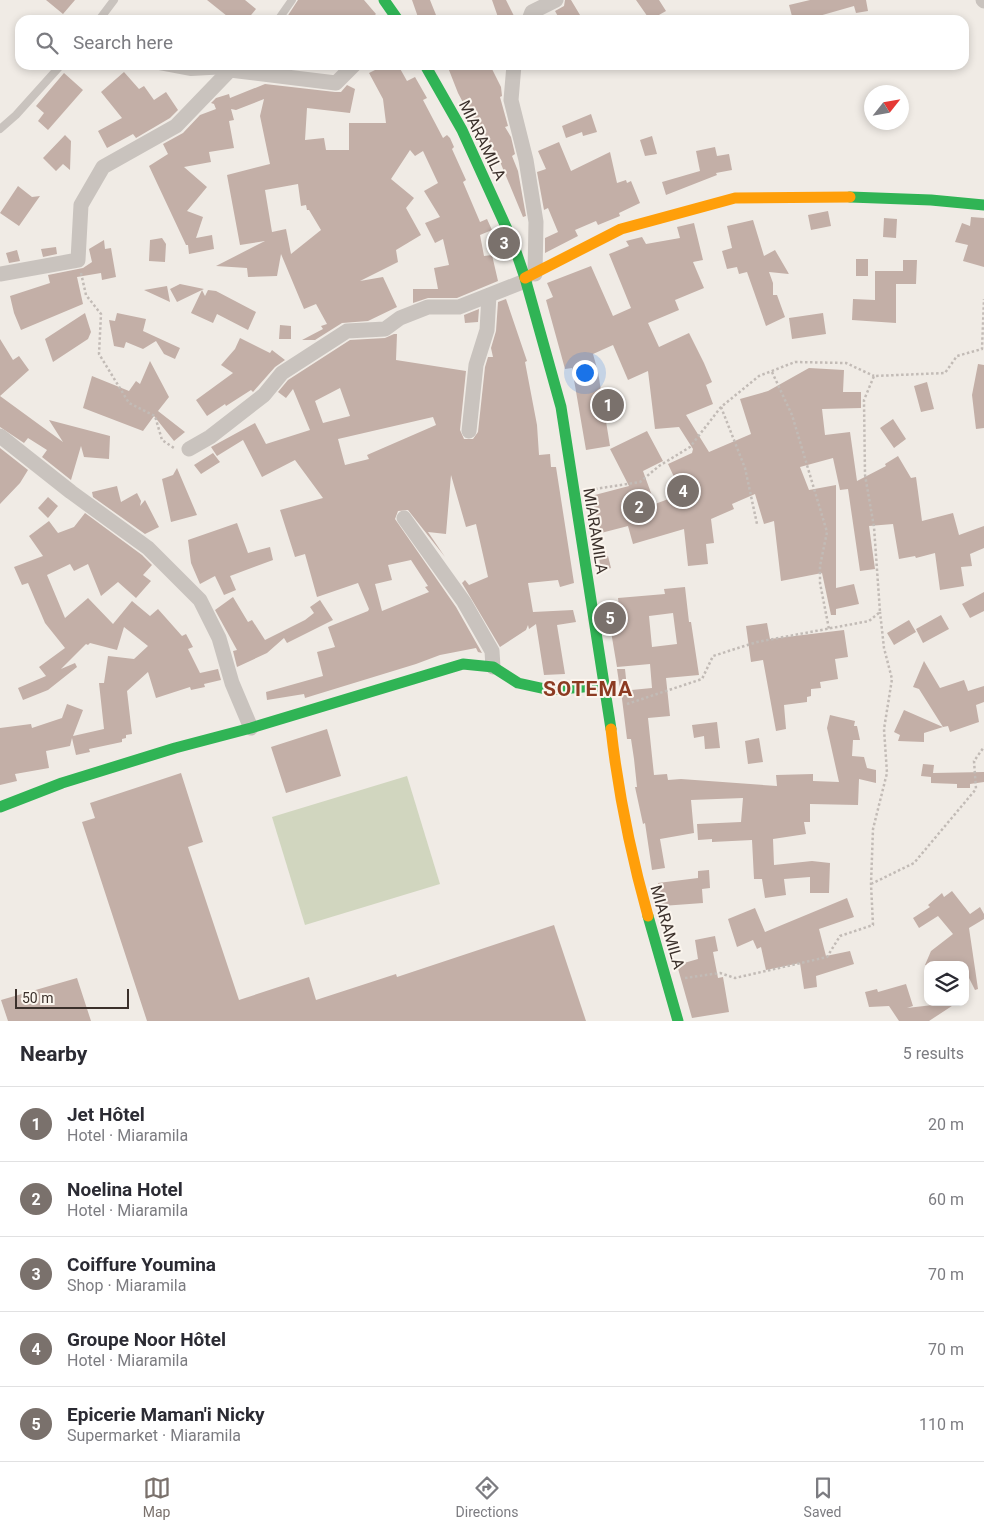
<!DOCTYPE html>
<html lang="en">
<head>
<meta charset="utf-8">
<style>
	body { margin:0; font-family:Roboto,sans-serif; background:#f7f7f7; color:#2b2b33 }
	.controls { position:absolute; right:15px; bottom:15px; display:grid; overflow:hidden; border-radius:10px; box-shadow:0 2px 8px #0003 }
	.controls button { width:45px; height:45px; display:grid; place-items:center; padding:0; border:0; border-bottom:1px solid #e1e1e2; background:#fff; color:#2b2b33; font:25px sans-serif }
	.compass { position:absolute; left:864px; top:85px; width:45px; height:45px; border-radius:50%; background:#fff; box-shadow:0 2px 8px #0003; rotate:59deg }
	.scale { position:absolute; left:15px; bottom:12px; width:114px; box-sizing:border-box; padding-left:5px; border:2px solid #3b302b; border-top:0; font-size:14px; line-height:18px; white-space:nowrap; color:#3b302b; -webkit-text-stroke:4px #fbf5ee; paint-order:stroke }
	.you { position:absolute; left:584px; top:372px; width:18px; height:18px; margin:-12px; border:4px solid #fff; border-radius:50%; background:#1a73e8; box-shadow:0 0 0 8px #1a73e833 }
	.badge { display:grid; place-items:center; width:32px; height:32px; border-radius:50%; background:#7a716c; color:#fff; font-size:16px; font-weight:700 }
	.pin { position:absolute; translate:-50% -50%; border:2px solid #fff; box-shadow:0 1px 5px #0006 }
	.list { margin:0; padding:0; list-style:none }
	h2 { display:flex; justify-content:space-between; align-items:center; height:65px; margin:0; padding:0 20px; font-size:21px }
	h2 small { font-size:16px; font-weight:400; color:#7c7c81 }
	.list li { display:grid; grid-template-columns:32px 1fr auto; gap:15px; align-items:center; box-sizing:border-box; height:75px; padding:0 20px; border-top:1px solid #e1e1e2 }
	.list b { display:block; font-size:19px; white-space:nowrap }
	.list p { margin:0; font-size:16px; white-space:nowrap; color:#7c7c81 }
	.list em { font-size:16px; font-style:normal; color:#7c7c81 }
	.icon { flex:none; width:28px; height:28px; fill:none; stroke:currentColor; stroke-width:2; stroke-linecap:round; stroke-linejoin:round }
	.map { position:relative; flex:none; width:984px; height:1021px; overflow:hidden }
	.search { position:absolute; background:#fff; box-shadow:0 2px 8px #0003; left:15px; right:15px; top:15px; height:55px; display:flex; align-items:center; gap:12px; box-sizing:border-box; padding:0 18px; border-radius:15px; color:#7c7c81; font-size:19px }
	.sheet { height:440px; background:#fff }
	nav { display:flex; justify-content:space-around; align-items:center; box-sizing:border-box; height:70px; border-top:1px solid #e1e1e2; background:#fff; font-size:14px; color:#7c7c81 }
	nav a { display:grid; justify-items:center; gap:2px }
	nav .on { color:#7a716c }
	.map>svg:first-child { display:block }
	.green { fill:#d1d6bf }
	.building { fill:#c3afa7; fill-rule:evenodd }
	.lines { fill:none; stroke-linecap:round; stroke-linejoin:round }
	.path { stroke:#c2bbb6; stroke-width:2.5; stroke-dasharray:2.5 2.5; stroke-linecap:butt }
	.lane { stroke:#c9c3be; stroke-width:8 }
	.street { stroke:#c9c3be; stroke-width:15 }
	.fast { stroke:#30b455; stroke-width:11 }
	.slow { stroke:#ff9f0a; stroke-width:11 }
	.labels { text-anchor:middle; stroke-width:4; stroke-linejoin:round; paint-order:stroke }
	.street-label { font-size:16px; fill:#3b302b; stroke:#fbf5ee }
	.district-label { font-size:21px; font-weight:bold; letter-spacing:1px; fill:#8c3b22; stroke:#fbf5ee }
</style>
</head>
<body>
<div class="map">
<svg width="984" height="1021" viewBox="0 0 984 1021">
	<rect width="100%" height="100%" fill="#f0ebe5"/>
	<path class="green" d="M407,776L440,884L305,925L272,817Z"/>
	<path class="building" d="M46,0H75L63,14Z
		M207,0H245L256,9L247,20H232Z
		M298,0H364L376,14L370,20H285Z
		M412,0H430L438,20H419Z
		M492,0H506L516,20H499Z
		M565,0H571L583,20H560L555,11L564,6Z
		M636,0H659L666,11L650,20Z
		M810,0H866L868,11L856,13L854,6L805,20H793L789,5Z
		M385,65H398L407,81L415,77L427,98L423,100L443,138L447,135L450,138L454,147L452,149L466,180L463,182L480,222L487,219L492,230L480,235L484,256L492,255L498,281L457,298H428L413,303V289H438L434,268L449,265L443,239L435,243L425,223L440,217L424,191L438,183L423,151L415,156L410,150L391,179L414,198L406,208L421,235L396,250L398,262L360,281L383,277L397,307L368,321L342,323L315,340H302L323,329L321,326L327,324L316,304L304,309L281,254L277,276L248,277L247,268L216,266L265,241L240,245L227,175L270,164L260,116L264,99L236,110L231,109L234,120L229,121L234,148L209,152L211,162L184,167L207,187L187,211L203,217L196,238L212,235L214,249L189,254L188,245H186L149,166L168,154L163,144L183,133L200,115L216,109L214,104L211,103L216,98L229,94L230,98L265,84L335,92H341L347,85L355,89L350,113L307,108L305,140L324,138L326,150H349V123H386L383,99L369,73ZM298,184L301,206L306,205L307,210H309L321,230L291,254L286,229L272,232L265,190Z
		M447,65H490L501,87L502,96L500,97L508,126L505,127L511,137L515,154L512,156L518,171L526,216L523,217L501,164L483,131L479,133L458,93Z
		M124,72L139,89L144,86L154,100L166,92L178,110L170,118L136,138L133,134L107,148L98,131L122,118L101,92Z
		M64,73L83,90L48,130L38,121L44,113L36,106Z
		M591,114L597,132L583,136L582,132L566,138L562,126Z
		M65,135L71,141L70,170L63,164L56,171L43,158Z
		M652,136L657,154L645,156L640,140Z
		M559,142L571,171L610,152L617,183L626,180L627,183L631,181L640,203L619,213L620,216L598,225L596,221L575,230L578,236L545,253V238L558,232L548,208L544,210L537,172L546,169L538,151Z
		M715,147L717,156L729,154L732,170L716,173L717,175L666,195L662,182L700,171L696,151Z
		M18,186L32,197L40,196L19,226L0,213Z
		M828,211L831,226L811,230L808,215Z
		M971,217L984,218V267L963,261L968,245L955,242L962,223L970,226Z
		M884,218L897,219L896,238L883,237Z
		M753,220L764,256L775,250L789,274L769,272L773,283V295H777L785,317L766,326L747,272L739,274L737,267L727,269L722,251L732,248L727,226Z
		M694,223L703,260L693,262L704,288L675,300L679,310L648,323L659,347L689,333L704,363L712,382L706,385L713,404L686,415L709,452L751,434L740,399L768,391L809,368L844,370L843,392H861V408L822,409L825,435L850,432L857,481L886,466L885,464L898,456L911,478L916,477L922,521L953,513L959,535L984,526V548L970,554L972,566L961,567L964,586L940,590L935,553L916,558L915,556L899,559L893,524L869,526L875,569L860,571L848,489L840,490L833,458L800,467L809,490L836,485V588L854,584L859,604L836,609V615H831L822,573L781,581L774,521L764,524L755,494L732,504L734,509L711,519L714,543L706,544L708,564L688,566L684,529L633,544L628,526L601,533L591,496L629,486L610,449L647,431L663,461L643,471L655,504L682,494L668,464L692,453L693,449L679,427L655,429L648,371L628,380L613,345L593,354L598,372L610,446L586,450L572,368L565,369L546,300L553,297L547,283L591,266L613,316L631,308L609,254L629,246L626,241L642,237L646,244L680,238L677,227Z
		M162,238L166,244L165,262L149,261L150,240Z
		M104,240L105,249L111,248L116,277L102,280L101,273L77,277L83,304L21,330L14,313L10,296L50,283L48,275L83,268L92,262L89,249Z
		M56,247L57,254L43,257L41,249Z
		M17,250L20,261L9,263L6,253Z
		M856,259H868V276H856Z
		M903,260H917L916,284H896V323L852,320L853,299L875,300V271H903Z
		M180,284L204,289L177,302L170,289Z
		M167,286L170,302L144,290Z
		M202,290L205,296L208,290L216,291L256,312L248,330L217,314L213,323L191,313Z
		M506,299L527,361L525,362L537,425L539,455L550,454L551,467H556L574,583L560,587L558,580L528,583L533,612L573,610L576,622L557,625L565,674L544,675L536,624L529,629L528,625L526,630L500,647L462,583L465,580L469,585L488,577L476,524L466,527L451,475L446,534L428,532L445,557L408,510L398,511L395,519L456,607L482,653L478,652L476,648L440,655L416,664L305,698L304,694L267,700L266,692L323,676L317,652L335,647L328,627L368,611L369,609L358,583L317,597L305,554L295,557L280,510L323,498L295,460L262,477L243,440L217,456L211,447L255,423L266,444L310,430L293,389L286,398L278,392L288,380L350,340L385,338L394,334H397L396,360L466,371L460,430L464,439H473L478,432L485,367L488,357H493L491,348L496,331L498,302ZM340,388L350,416L323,423L315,401ZM433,417L436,425L367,455L369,459L345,465L338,439ZM411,560L428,586L425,587L429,592L382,611L375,584L392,580L388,565Z
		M479,309L478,322L465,323L464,315Z
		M85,313L91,332L88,339L53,362L45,339Z
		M117,313L146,319L143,331L180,348L175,359L164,354L156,341L143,349L126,342L124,348L114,346L109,320L115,321Z
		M823,313L826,334L792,339L789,318Z
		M280,325L291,326V339H279Z
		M240,338L270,353L272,350L285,360L275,367L253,392L251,390L226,406L225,404L207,416L196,400L233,373L221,365L235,349Z
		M0,339L13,360L19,356L29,370L0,396L63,442L49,420L110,436L109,459L84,457L81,446L71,480L42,457L47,450L28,438L24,443L0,427Z
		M150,361L169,397L158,411L185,432L174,441L154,416L143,431L83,408L92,376L129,391L136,381L140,384Z
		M978,364L984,365V428L976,429L972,395Z
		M927,382L934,409L921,412L914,386Z
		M893,419L906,439L894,448L880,428Z
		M0,448L28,470L20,483L0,504Z
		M213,453L220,462L201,474L194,465Z
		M177,468L197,515L171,522L162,479L173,475Z
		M117,486L121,502L137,493L141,501L140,506L145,500L159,527L145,534L93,497L92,492Z
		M48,497L58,506L48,518L38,508Z
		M85,513L142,555L152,565L143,575L151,581L136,598L118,582L101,596L88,564L74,571L70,564L47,575L65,618L88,598L113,624L132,601L150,616L158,609L182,636L186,634L193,647L188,649L200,673L218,669L221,680L204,684L205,687L191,690L190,687L156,698L148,672L127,691L132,734L126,735V738L122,739V742L89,749L90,752L76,755L72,738L70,746L46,751L49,768L15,774L17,781L0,785V728L31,724L32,728L62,718L67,704L83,710L73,736L104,729L99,683H104L108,656L134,659L148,646L124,627L117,650L90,643L88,645L86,644L61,669L75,663L77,667L48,690L23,700L18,688L46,676L39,667L65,648L45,623L28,583L22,585L14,567L43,556L29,536L49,521L58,533L74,527Z
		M237,523L248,553L270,547L273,560L230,576L236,590L224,595L215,576L200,584L191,563L188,540Z
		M608,556L611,568L601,571L599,558Z
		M685,587L689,622H691L699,675L666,678L670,716L648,718L654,775L667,774L668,780L681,779L777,786L776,775L813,774V781L839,782L827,728L830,715L855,721L854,726H857L860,740H853L852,756L864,757L867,768L876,770V783L859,779L858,805L810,804V822H804L806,834L773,839L774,865L812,861L830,863L829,893H810V877L784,879L786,895L765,898L762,879H754L752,840L712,842V839L698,840L697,824L741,822L743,798L691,800L694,833L660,839L665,868L652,870L645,823L643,824L635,787H637L634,759L631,739H627L621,691L652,688L650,664L617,667L607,608L619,607L618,598L665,594L664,589ZM673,613L677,644L652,647L649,616Z
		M984,592V611L970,618L962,604Z
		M233,597L248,622L252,620L265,640L305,620L314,613L310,607L320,600L333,620L287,643L284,638L267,653L237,667L233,651L237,650L215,610Z
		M941,615L949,629L923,643L916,629Z
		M909,620L916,632L894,645L887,633Z
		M767,623L770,639L844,630L848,657L835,659L838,679L820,682L821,688L811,689V696L807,697V702L784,705L786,729L776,731L763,660L751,662L746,626Z
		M924,661L940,688L964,680L968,691L984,686V702L976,705L979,722L950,732L948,726L943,727L919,689L913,687Z
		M617,669H625L627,688L620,689Z
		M904,710L943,727L924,733V742L898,741L900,735L894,732Z
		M717,722L720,748L705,749L704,736L694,738L692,725Z
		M327,729L341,776L286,793L271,747Z
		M759,738L763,762L748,764L745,741Z
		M923,764L934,765L933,773L984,772V782L970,784V788H957V784L931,783V777L921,776Z
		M181,773L203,842L188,847L239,1000L309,977L316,1000L396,974L397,977L554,925L586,1021H147L82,822L95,818L90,803Z
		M709,870L710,888L702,889L703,903L662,906L658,883L698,878V871Z
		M952,891L970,914L980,907L984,914V919L969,928L978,989L975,990L965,970V965H925L931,951L953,934L938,916L919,928L913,918L930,907L928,905L942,893L944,897Z
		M847,898L854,917L819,929L826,956L850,951L854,964L816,976L817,987L804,989L800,963L766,970L761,947L757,949L753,940L737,947L728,919L755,908L765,932Z
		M715,936L718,951L713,952L718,978L723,977L729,1012L692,1018L677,965L698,959L695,940Z
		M77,978L91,1021H8L1,1000Z
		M906,984L913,1006L907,1008L958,1002L929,1021H899L889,1006L869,1007L865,992L877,989L878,992Z"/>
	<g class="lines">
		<path class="path" d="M81,273L86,295L101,314L99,354L129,403L155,416L162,440L174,448
			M772,372L792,415L827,532L820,566V583L829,629
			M721,407L745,468L757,524
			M595,489L640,482L659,466L690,447L721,407L759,376L795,362L846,363L874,376
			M627,704L702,679L713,656L757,642L869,621L880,612L874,527L865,475L864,400L874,376L945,373L957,356L982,349L984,299
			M871,884L914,863L976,789L974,761L984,747
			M685,978L720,973L735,978L827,957L840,936L873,925L871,884L873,829L887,773L884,729L892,679L884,648L880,612"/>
		<path class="lane" d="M99,20L114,0
			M278,20L292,0
			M154,65L191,72L227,70
			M0,129L16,115L61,65"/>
		<path class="street" d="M983,0L984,1
			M529,20L532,12L556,0
			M514,65L511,100L526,160L536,222L535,274
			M0,274L78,260L81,205L103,167L176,126L230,70L336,83L354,65
			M469,431L476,365L487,330L489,295
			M0,436L71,492L148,548L200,600L219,638L232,683L251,728
			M189,449L210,437L264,395L282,373L347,331L385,329L400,318L428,307H459L525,281
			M404,518L464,602L492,651L493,667"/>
		<path class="fast" d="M384,0L398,20
			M425,65L462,130L512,240L525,278L561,407L611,729
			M850,197L931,200L984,205
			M0,807L62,783L175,748L251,728L463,664L493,667L518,683L550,690L605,685
			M648,916L678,1021"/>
		<path class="slow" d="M525,278L621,229L735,198L850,197
			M611,729C618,792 631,855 648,916"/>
	</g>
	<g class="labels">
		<g class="street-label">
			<text transform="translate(483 140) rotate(64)" y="6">MIARAMILA</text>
			<text transform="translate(596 531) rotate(81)" y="6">MIARAMILA</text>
			<text transform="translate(668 927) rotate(74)" y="6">MIARAMILA</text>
		</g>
		<g class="district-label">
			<text x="588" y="696">SOTEMA</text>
		</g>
	</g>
</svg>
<div class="controls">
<button><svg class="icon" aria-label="layers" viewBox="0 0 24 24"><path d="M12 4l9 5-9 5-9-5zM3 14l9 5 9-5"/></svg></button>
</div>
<svg class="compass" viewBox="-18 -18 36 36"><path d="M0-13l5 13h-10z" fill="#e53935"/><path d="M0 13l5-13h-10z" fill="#7c7c81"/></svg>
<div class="scale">50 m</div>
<div class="you"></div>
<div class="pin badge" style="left:608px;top:405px">1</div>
<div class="pin badge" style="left:639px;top:507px">2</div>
<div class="pin badge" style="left:504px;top:243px">3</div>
<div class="pin badge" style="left:683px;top:491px">4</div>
<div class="pin badge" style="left:610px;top:618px">5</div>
<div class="search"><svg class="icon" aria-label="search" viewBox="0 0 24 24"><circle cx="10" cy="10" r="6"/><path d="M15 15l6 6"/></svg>Search here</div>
</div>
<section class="sheet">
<h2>Nearby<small>5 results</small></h2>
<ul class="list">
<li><span class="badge">1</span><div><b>Jet Hôtel</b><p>Hotel · Miaramila</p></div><em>20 m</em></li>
<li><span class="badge">2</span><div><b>Noelina Hotel</b><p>Hotel · Miaramila</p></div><em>60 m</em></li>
<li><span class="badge">3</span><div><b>Coiffure Youmina</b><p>Shop · Miaramila</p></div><em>70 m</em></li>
<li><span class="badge">4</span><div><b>Groupe Noor Hôtel</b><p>Hotel · Miaramila</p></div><em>70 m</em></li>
<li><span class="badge">5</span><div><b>Epicerie Maman'i Nicky</b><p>Supermarket · Miaramila</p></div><em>110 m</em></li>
</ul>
</section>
<nav>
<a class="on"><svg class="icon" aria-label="map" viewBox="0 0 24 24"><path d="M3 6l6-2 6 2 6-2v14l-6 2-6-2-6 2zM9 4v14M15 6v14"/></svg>Map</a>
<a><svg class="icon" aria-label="directions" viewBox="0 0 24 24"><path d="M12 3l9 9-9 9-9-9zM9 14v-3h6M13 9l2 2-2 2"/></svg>Directions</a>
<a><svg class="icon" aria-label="saved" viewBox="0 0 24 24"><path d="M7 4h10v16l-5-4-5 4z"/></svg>Saved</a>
</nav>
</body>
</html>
